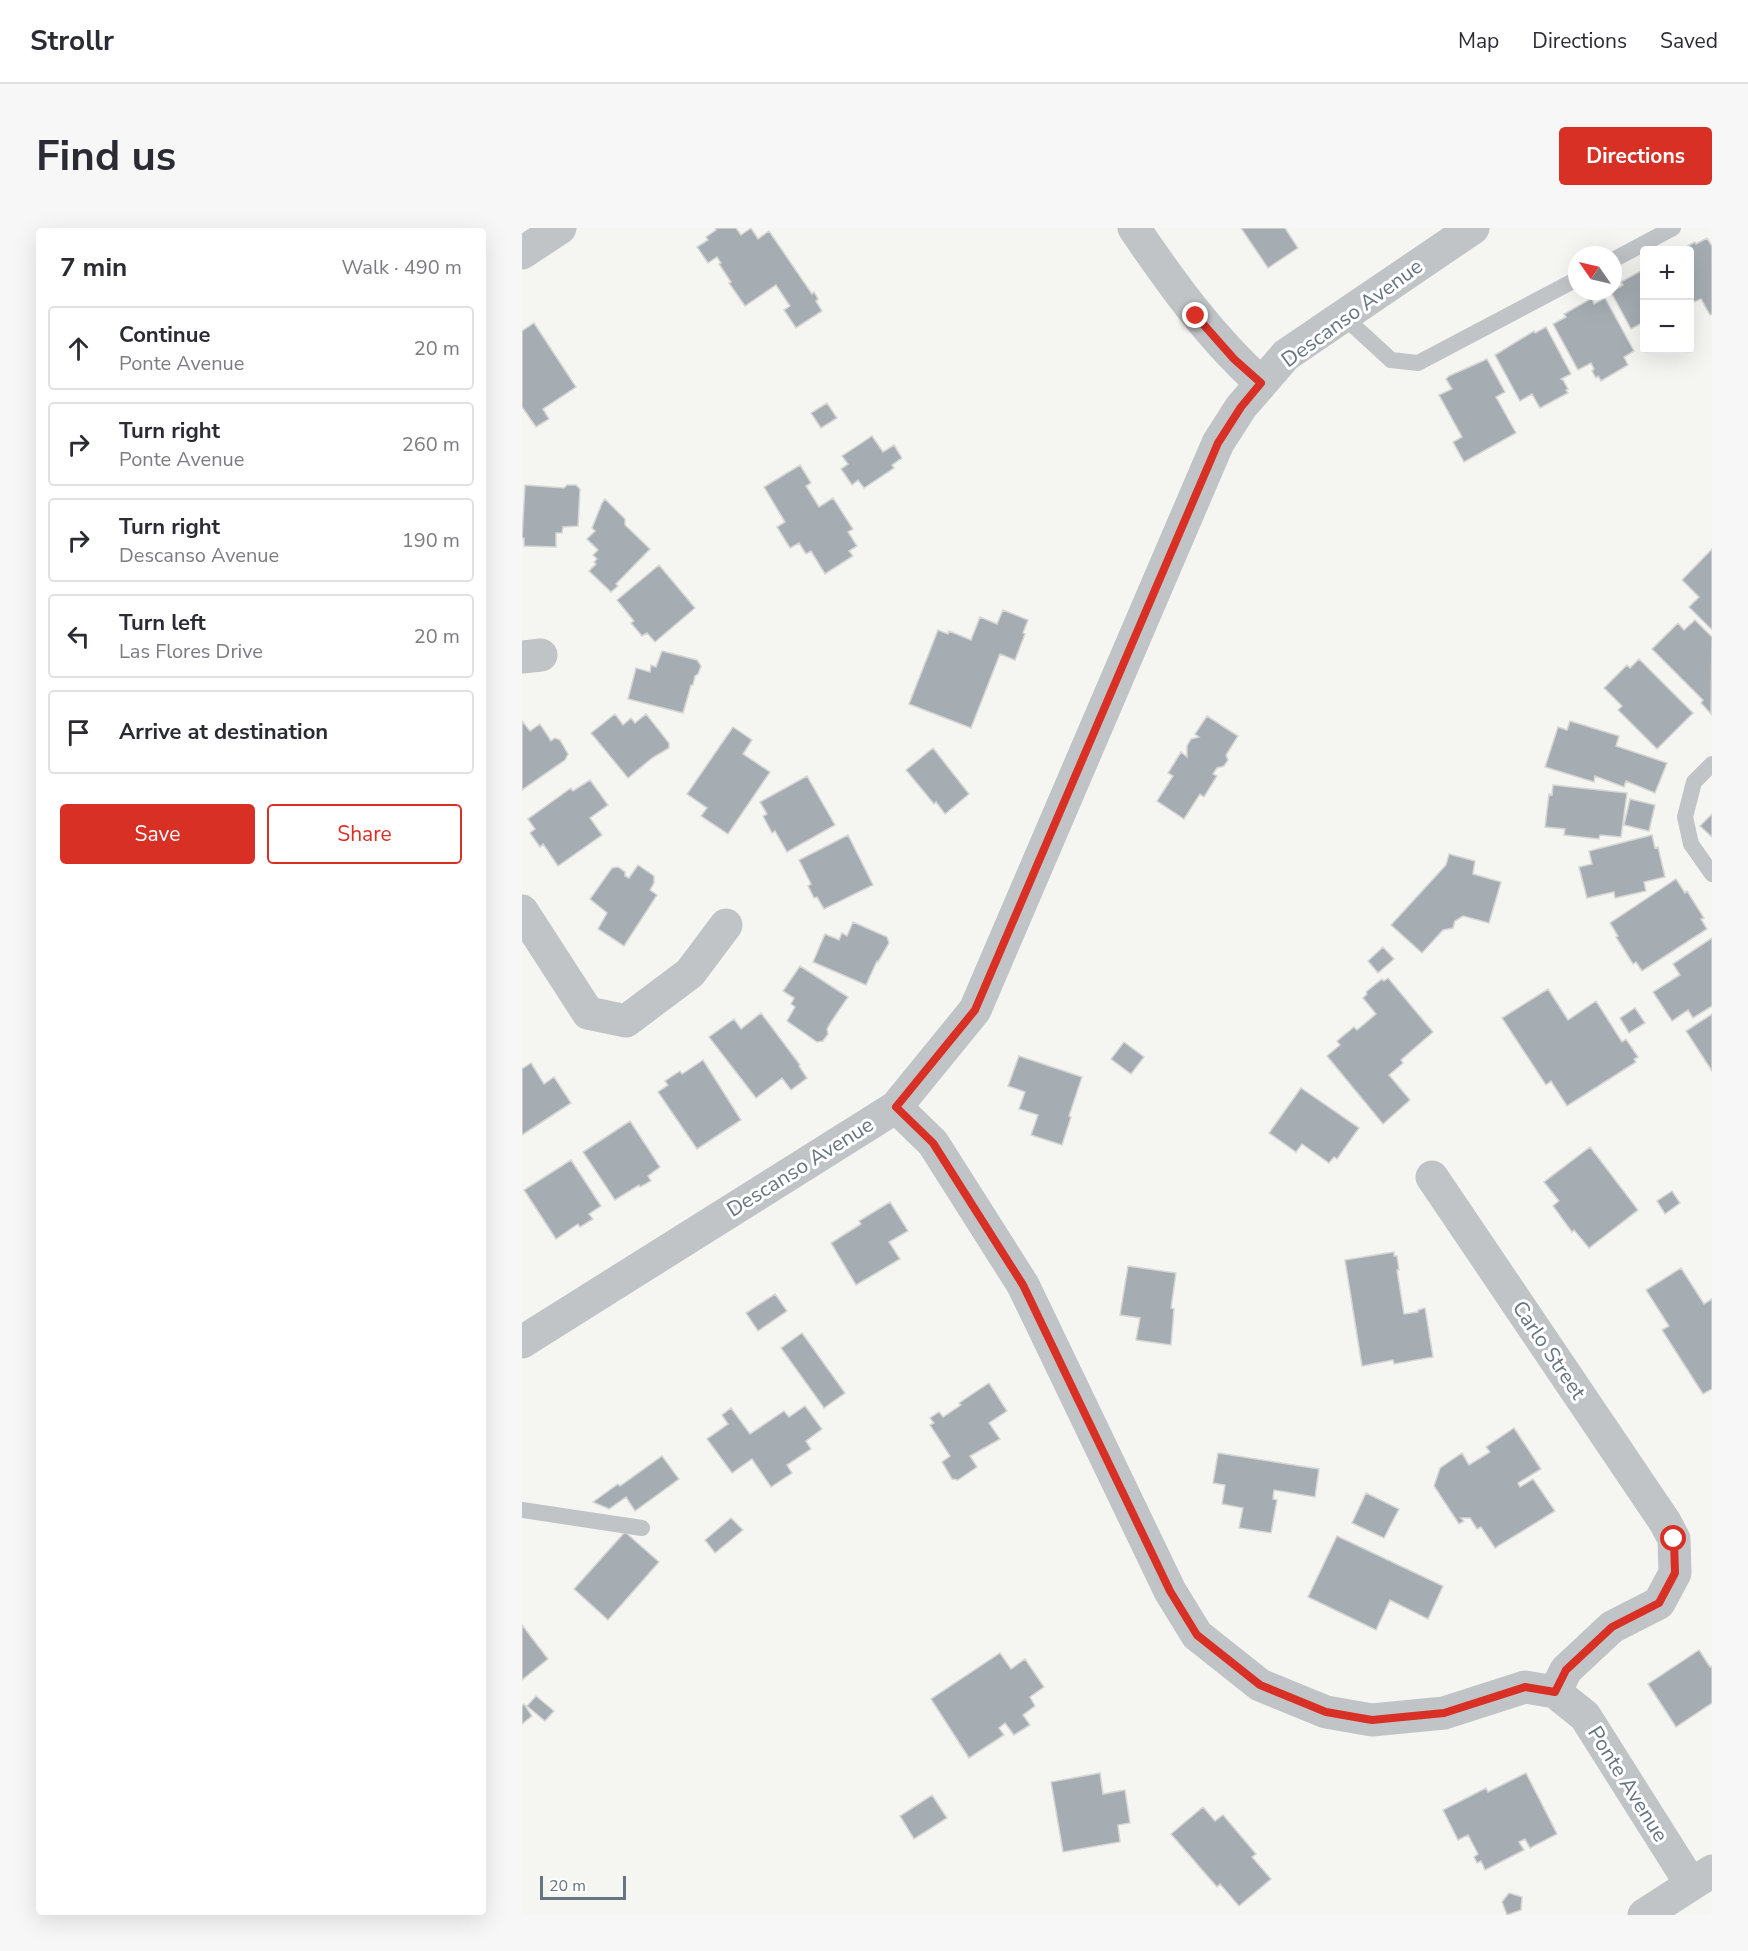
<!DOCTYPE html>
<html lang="en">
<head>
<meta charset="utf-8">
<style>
	body { margin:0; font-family:"Nunito Sans",sans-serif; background:#f7f7f7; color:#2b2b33 }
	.controls { position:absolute; right:18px; top:18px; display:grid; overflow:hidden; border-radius:6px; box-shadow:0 6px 24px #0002 }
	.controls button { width:54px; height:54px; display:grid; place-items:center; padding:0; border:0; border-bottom:2px solid #e1e1e2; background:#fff; color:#2b2b33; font:30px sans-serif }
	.compass { position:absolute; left:1046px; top:18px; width:54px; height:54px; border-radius:50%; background:#fff; box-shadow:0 6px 24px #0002; rotate:304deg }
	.scale { position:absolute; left:18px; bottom:15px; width:86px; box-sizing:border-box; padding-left:6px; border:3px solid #667581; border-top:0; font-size:16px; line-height:21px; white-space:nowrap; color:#667581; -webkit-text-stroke:4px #fff; paint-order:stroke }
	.stop { position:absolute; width:18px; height:18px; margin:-14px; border:4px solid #d93025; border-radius:50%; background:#fff }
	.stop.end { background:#d93025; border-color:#fff; box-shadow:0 2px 6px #0008 }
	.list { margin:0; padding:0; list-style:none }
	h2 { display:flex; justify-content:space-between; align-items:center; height:78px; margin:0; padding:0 24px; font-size:26px }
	h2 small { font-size:20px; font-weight:400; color:#7c7c81 }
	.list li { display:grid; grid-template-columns:39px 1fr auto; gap:18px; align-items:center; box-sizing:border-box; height:84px; margin:0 12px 12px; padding:0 12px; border:2px solid #e1e1e2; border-radius:6px }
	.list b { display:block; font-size:22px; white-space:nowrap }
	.list p { margin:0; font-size:20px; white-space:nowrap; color:#7c7c81 }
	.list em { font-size:20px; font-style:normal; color:#7c7c81 }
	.actions { display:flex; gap:12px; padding:18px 24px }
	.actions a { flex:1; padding:14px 0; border:2px solid #d93025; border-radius:6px; text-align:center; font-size:21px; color:#d93025 }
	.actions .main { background:#d93025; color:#fff }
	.icon { flex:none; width:33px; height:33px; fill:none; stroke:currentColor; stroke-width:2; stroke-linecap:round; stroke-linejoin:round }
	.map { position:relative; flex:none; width:1190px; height:1687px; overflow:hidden; border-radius:6px }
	header { display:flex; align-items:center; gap:36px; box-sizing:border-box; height:84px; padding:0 30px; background:#fff; border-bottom:2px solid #e1e1e2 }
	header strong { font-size:28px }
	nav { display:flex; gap:33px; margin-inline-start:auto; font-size:21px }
	.intro { display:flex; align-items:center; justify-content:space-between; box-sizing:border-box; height:144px; padding:0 36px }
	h1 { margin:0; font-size:42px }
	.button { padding:15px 27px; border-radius:6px; background:#d93025; color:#fff; font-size:21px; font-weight:700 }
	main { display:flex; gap:36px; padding:0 36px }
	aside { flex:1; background:#fff; border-radius:6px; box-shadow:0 6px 24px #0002 }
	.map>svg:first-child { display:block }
	.building { fill:#a6adb2; stroke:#d6d6d4; stroke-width:1.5 }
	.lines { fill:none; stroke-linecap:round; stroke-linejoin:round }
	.service { stroke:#c0c4c7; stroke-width:16 }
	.minor { stroke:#c0c4c7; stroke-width:33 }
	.tertiary { stroke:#c0c4c7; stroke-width:33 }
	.route { stroke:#d93025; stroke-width:8 }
	.labels { text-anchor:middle; stroke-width:6; stroke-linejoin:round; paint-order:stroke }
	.street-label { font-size:21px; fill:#667581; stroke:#fff }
</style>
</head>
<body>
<header>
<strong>Strollr</strong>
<nav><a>Map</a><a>Directions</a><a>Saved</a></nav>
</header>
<div class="intro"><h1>Find us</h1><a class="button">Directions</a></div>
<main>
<aside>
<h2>7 min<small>Walk · 490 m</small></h2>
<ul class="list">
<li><svg class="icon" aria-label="ahead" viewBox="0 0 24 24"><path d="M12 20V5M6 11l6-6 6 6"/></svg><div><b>Continue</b><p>Ponte Avenue</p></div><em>20 m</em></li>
<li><svg class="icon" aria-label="right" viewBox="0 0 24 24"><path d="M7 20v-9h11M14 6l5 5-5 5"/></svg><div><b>Turn right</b><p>Ponte Avenue</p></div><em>260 m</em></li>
<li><svg class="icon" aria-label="right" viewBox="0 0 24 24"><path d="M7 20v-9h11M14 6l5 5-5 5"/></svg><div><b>Turn right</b><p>Descanso Avenue</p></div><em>190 m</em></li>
<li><svg class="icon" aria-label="left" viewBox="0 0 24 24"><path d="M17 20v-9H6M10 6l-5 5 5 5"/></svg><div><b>Turn left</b><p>Las Flores Drive</p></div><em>20 m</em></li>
<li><svg class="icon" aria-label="arrive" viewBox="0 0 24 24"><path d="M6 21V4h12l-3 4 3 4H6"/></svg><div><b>Arrive at destination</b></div></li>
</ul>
<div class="actions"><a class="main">Save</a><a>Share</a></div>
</aside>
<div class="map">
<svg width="1190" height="1687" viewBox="0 0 1190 1687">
	<rect width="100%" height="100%" fill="#f5f5f2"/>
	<path class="building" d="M193,0H214L219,7L229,0L236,11L247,3L290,66L292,64L296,71L294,73L300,83L274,100L262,82L268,78L254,57L223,78L207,55L209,54L197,36L199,35L195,29L186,35L175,19L186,12L184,9L194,2Z
		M719,0H763L776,20L746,40Z
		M1185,10L1190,18V86L1188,87L1179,71L1170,75L1168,70V22H1158L1173,14L1174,16Z
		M1122,41V96V94L1109,101L1089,64L1101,57L1099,54Z
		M1070,70L1072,76L1083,70L1112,123L1102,129L1106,137L1079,153L1076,148L1074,150L1070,143L1072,141L1069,135L1056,142L1031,96L1044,89L1042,86Z
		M12,95L54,159L21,181L27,191L14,199L0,179V103Z
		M1024,99L1049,146L1039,151L1041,152L1046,161L1044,162L1046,165L1018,180L1010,166L998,173L973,127L1012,103L1013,105Z
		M965,131L983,164L974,169L994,205L942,234L931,214L940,209L917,167L930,161L924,151L927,148Z
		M305,175L315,190L299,200L289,185Z
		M350,208L361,224L372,217L380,230L370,237L372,240L342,260L336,252L330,257L319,241L326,236L320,228Z
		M278,237L289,255L284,258L297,279L311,270L331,301L326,304L335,318L327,323L331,328L303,346L289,323L284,326L277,315L268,320L255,299L263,294L242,259Z
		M3,257L42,260L45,257H54L58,261L56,298L41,299L40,305H34V319L2,318V310H0Z
		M83,271L103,291V297L128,321L94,356L96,358L89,364L67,343L74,336L72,334L75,331L71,327L76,322L65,311L73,303L70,300L80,275Z
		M1190,321V399L1189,401L1167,379L1177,369L1160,352Z
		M137,337L173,380L133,414L125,405L120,408L109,395L112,393L95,372Z
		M481,382L506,392L501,405L503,406L493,432L478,426L449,500L387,476L416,402L426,406L427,403L449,412L458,389L475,396Z
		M1173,392L1190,409L1189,486L1179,475L1181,472L1130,421L1156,395L1162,402Z
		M140,423L175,432L179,438L176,446L173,448L171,457H169L161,485L106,471L114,440L128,444L129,437L134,439Z
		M1117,431L1171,485L1135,521L1096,482L1100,478L1082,460L1105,437L1108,440Z
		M93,486L101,497L109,490L113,495L124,486L147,515V520L130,530L106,550L69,505Z
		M685,488L716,508L704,527L706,532L702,538L695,540L691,546L695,548L682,569L678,566L662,591L635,573L651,548L646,545L659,524L665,529V518L669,511L677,509L673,506Z
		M0,493L8,503L18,496L29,513L33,510L38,512L46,526L43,532L0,562Z
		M1048,493L1097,508L1094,518L1145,535L1133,565L1104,553L1102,559L1073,548L1072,554L1023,539L1036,499L1045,502Z
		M211,499L230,512L221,526L248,544L206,606L179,588L185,580L165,566Z
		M411,520L447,566L423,586L414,574L412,576L384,542Z
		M285,548L313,597L265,624L253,603L250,605L241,588L245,586L238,574Z
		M68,552L86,577L68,590L80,607L36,638L21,616L18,619L8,605L13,601L6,591L49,560L51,563Z
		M1031,557L1105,565L1099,609L1078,607L1077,611L1042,607L1043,601L1023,599L1027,566L1030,567Z
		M1108,571L1133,577L1127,603L1102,597Z
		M1190,586V609L1178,598Z
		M326,607L351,657L302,681L295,669L292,670L286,658L289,656L277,632Z
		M1130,607L1133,620L1136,619L1143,649L1122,654L1124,663L1093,670L1092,664L1065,670L1057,639L1070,636L1067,623Z
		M927,626L953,633L951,646L979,654L967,695L941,688L933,693L931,700L921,702L900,725L869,697L924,637Z
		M116,637L132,648V655L128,662L135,667L102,718L76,701L85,685L68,671L90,640L96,639L103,644V648L107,650Z
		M1154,651L1163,665L1165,663L1182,690L1179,691L1185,701L1120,743L1114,734L1111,736L1094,709L1096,708L1088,695Z
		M331,694L365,709L367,715L356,734L355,733L344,757L291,734L303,706L317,712L320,705L325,708Z
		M1190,710V778L1171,790L1166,782L1150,793L1131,764L1158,747L1151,736Z
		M861,719L872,731L856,745L846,733Z
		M278,738L326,769L309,794L305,801L306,806L301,813L295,814L265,793L273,779L269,776L272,770L261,763Z
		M866,750L911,804L879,832L881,835L867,847L888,872L861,896L805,828L818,817L815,813L832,799L835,802L854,786L841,770L845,766L844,764L860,751L862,753Z
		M1026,761L1046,792L1074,773L1100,814L1104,811L1116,829L1112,831L1114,834L1045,878L1029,853L1024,857L980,790Z
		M1113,780L1123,795L1107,805L1098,790Z
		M239,785L278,837L277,838L285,850L269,862L260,850L234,870L187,809L212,791L219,801Z
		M1190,786V843L1164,803Z
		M602,814L622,829L609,846L589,831Z
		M497,828L560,849L547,888L549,889L540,917L509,907L516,887L497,881L503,864L486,858Z
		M181,832L219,892L175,921L136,864L146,857L143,853L158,843L160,846Z
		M9,835L22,856L32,849L49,875L0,907V841Z
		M779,860L837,900L815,931L812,929L807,935L780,916L774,924L747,905Z
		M108,893L138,939L126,948L129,953L118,959L117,957L93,972L61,924Z
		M1068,919L1116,982L1067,1020L1052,1002L1050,1004L1031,978L1037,973L1022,954Z
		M49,932L79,978L67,986L71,991L58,999L56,996L34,1011L2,962Z
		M1150,963L1158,975L1143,986L1135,973Z
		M368,974L386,1003L367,1014L378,1031L334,1057L309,1015L339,996L337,993Z
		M872,1024V1028H875L877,1042H875L882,1086L896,1084V1082L903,1080L911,1129L872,1136L871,1132L840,1138L823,1032Z
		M606,1038L654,1045L649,1080L652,1081L649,1117L614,1112L618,1090L598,1087Z
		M1159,1040L1182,1076L1190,1071V1161L1181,1166L1140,1102L1147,1098L1124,1062Z
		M253,1066L265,1083L236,1103L224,1085Z
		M280,1105L323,1165L302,1180L259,1120Z
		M467,1155L485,1183L467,1195L478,1211L448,1228L455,1239L436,1252L430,1251L420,1234L428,1228L408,1197L412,1195L408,1190L417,1184L421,1189L439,1177L437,1175Z
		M283,1178L300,1201L284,1213L289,1221L265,1237L270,1245L249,1259L230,1231L210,1245L185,1211L206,1196L200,1187L209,1180L228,1206L262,1183L267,1189Z
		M992,1200L1019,1241L996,1255L998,1259L1011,1251L1033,1283L973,1320L959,1299L955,1301L948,1290H939L942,1293L937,1296L912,1258L918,1240L940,1225L947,1237L968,1224L964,1219Z
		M696,1225L797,1241L793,1269L752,1262L751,1271L755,1272L749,1305L717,1300L721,1280L700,1276L703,1257L691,1255Z
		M140,1228L157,1251L113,1283L104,1269L87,1281L71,1274L96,1256L98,1258Z
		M844,1265L877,1281L862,1310L830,1295Z
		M209,1290L221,1302L193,1325L183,1312Z
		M103,1304L137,1334L86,1392L52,1361Z
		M815,1308L921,1358L906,1391L868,1372L854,1402L786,1369Z
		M0,1397L26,1431L0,1452Z
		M1177,1422L1188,1439L1190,1438V1475L1154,1499L1126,1456Z
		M478,1425L489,1441L503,1431L522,1459L508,1469L513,1478L501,1487L508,1497L492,1507L483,1495L477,1500L482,1507L447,1530L409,1471Z
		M14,1468L32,1483L23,1493L5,1478Z
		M2,1476L10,1488L0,1496V1478Z
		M578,1545L581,1566L603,1562L608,1595L596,1597L598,1614L541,1624L529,1554Z
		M1004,1545L1035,1606L1008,1620L1003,1611L997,1614L1002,1622L963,1642L959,1633L955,1635L952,1629L956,1626L946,1607L936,1612L921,1582L964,1560L966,1564Z
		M410,1567L425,1590L392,1611L378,1588Z
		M681,1579L693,1593L701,1587L734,1626L730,1629L749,1651L717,1678L698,1656L695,1659L649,1606Z
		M987,1665L1000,1669L999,1682L985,1687L980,1674Z"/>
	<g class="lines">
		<path class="service" d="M1091,32L1151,0
			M820,87L869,132L896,135L1055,51
			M1190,536L1172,554L1163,589L1169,616L1190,646
			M0,1282L120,1300"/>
		<path class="minor" d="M0,429L19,427
			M0,683L66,785L104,793L168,745L204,697
			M374,879L411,915L501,1057L648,1363L675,1407L738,1457L804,1484L850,1492L922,1485L1003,1459L1033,1464L1063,1488L1169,1656
			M910,949L1143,1294L1152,1311L1153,1345L1137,1375L1090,1399L1044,1442L1033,1464"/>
		<path class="tertiary" d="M612,0C650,56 689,110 739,155
			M0,25L38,0
			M0,1114L374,879L453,782L696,215L719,179L764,127L951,0
			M1122,1687L1190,1643"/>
	</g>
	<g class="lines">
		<path class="route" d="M674,88L712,131L739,155L719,179L696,215L453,782L374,879L411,915L501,1057L648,1363L675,1407L738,1457L804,1484L850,1492L922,1485L1003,1459L1033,1464L1044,1442L1090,1399L1137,1375L1153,1345L1152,1311"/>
	</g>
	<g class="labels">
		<g class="street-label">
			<text transform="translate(830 85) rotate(-36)" y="7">Descanso Avenue</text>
			<text transform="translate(278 939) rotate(-32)" y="7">Descanso Avenue</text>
			<text transform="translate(1027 1122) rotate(56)" y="7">Carlo Street</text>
			<text transform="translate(1106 1556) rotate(58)" y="7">Ponte Avenue</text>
		</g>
	</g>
</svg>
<div class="controls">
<button>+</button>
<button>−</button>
</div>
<svg class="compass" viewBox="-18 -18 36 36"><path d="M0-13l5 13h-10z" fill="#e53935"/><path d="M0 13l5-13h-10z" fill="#7c7c81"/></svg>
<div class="scale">20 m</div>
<div class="stop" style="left:1152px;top:1311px"></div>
<div class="stop end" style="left:674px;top:88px"></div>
</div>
</main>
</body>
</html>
